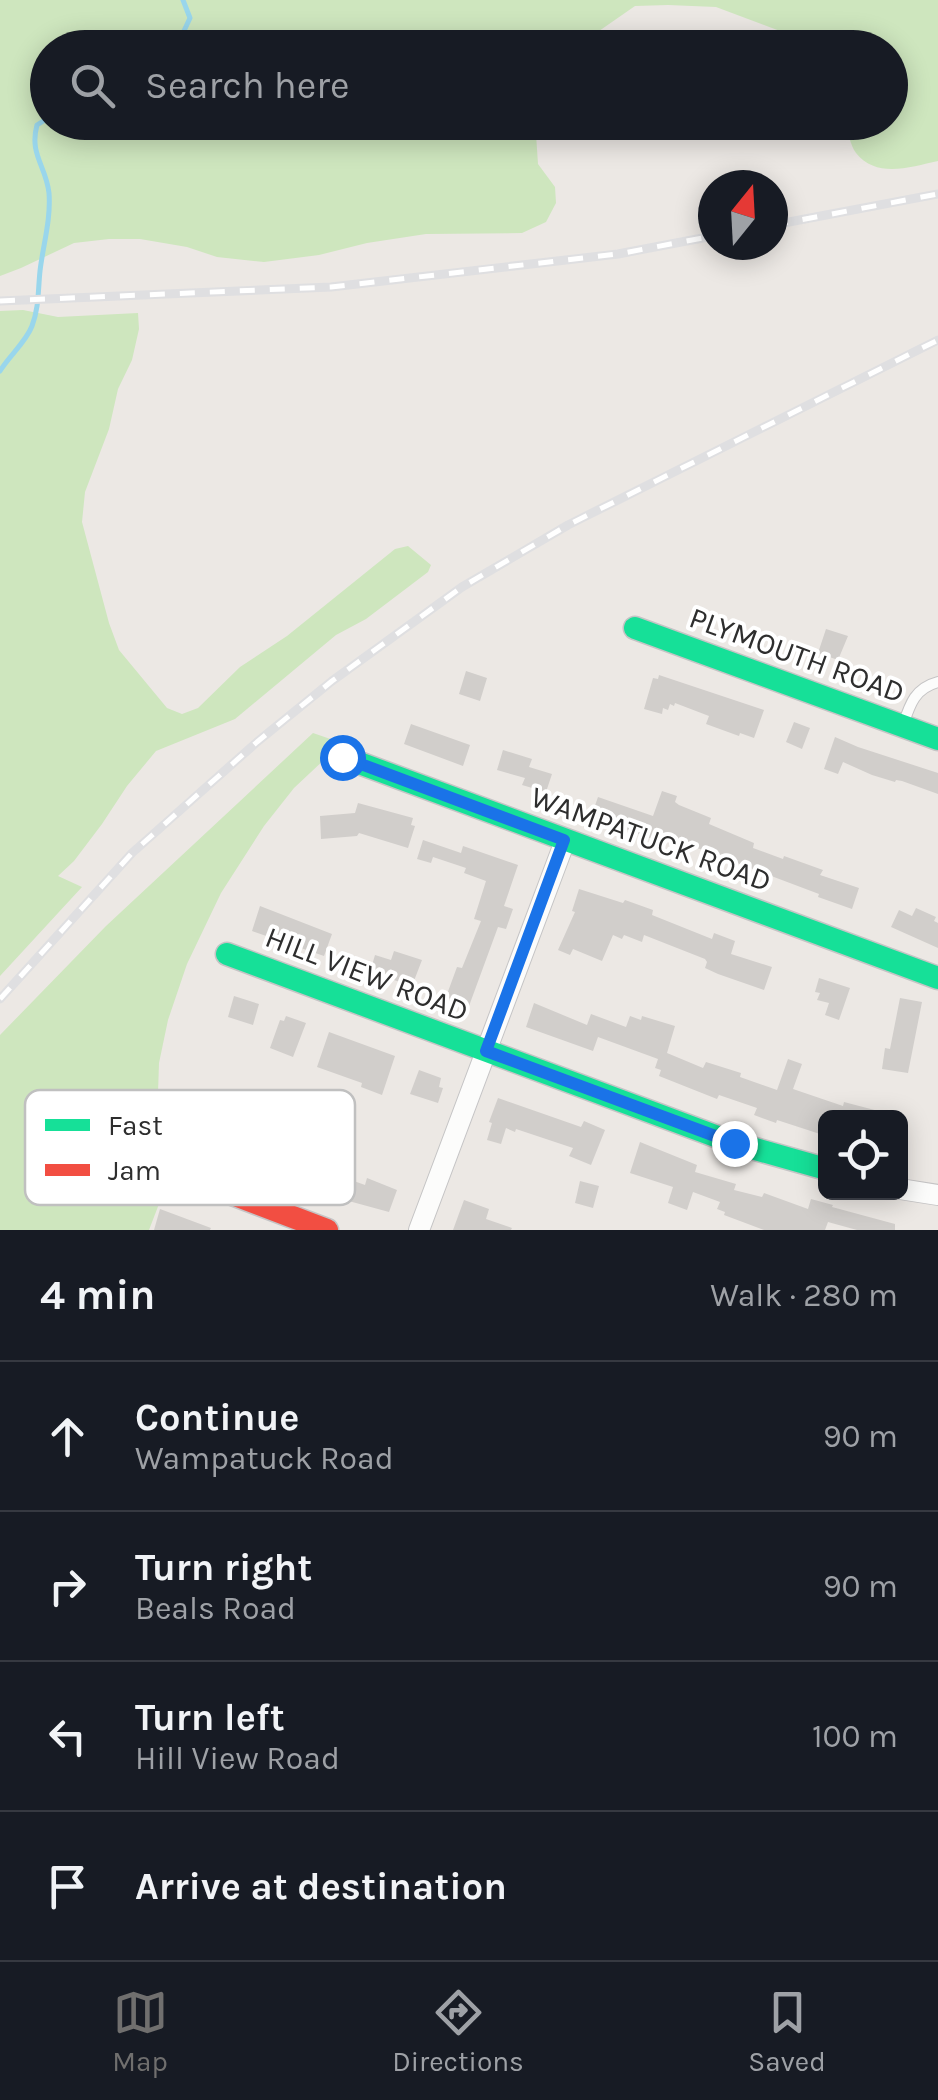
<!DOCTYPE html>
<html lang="en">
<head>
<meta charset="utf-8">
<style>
	body { margin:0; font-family:Karla,sans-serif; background:#20242c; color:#f1f3f6 }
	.controls { position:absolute; right:30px; bottom:30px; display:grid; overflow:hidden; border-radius:15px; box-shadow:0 5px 25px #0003 }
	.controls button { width:90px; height:90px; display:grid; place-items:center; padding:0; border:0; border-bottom:2px solid #363941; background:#171b24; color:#f1f3f6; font:50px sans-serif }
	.compass { position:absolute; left:698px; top:170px; width:90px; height:90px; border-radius:50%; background:#171b24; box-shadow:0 5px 25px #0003; rotate:18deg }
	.stop { position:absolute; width:30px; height:30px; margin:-22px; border:8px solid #1a73e8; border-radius:50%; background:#fff }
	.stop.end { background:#1a73e8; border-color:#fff; box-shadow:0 2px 10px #0008 }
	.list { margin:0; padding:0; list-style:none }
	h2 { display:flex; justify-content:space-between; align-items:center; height:130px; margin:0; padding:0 40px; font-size:42px }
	h2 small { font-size:32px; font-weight:400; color:#9ea1a6 }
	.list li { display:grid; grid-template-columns:65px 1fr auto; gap:30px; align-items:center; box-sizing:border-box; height:150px; padding:0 40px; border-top:2px solid #363941 }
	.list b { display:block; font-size:38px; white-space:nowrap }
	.list p { margin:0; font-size:32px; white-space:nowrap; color:#9ea1a6 }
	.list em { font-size:32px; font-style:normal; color:#9ea1a6 }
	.icon { flex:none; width:55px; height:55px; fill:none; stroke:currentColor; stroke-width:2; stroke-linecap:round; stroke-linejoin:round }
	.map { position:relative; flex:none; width:938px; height:1230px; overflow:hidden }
	.search { position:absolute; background:#171b24; box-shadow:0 5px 25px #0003; left:30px; right:30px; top:30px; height:110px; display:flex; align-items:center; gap:25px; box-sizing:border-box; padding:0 35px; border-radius:55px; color:#9ea1a6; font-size:38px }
	.sheet { height:730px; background:#171b24 }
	nav { display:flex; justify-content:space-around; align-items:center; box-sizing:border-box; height:140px; border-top:2px solid #363941; background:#171b24; font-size:28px; color:#9ea1a6 }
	nav a { display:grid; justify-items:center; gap:5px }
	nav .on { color:#706f6e }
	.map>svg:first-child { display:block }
	.green { fill:#cee6be }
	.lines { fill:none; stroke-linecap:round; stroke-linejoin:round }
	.stream { stroke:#99d6ec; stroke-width:5 }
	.building { fill:#d1cecb }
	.lane-casing { stroke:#c5c4c5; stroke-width:12 }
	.street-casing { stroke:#c5c4c5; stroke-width:22 }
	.fast-casing { stroke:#c5c4c5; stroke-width:25 }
	.jam-casing { stroke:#c5c4c5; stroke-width:25 }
	.lane { stroke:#fcfcfb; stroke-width:10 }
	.street { stroke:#fcfcfb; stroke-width:20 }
	.fast { stroke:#16e098; stroke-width:22 }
	.jam { stroke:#f24e42; stroke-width:22 }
	.rail-casing { stroke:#dfdfe1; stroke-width:9 }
	.rail { stroke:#fff; stroke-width:5; stroke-dasharray:15; stroke-linecap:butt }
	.route { stroke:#1a73e8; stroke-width:12 }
	.labels { text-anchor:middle; stroke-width:8; stroke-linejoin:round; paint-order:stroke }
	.street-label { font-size:30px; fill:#2e2e2e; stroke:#fff }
	.key { fill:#fff; stroke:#c0c0c0; stroke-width:2.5 }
	.key-label { font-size:28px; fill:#2e2e2e }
</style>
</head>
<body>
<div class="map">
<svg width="938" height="1230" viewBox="0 0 938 1230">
	<rect width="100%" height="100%" fill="#ece8e4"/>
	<path class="green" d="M0,0H938V161C910,167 877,179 856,153C850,145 848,131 845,123L890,122V48L803,47L788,34L716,7L668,5L635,6L576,47L48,48V122L538,123L536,134L538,164L555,187L556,203L546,222L522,233L426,234L367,243L319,255L264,262L217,257L187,247L140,239H109L74,243L21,268L0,276Z
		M23,310L58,317L138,313L139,329L132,360L118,389L109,429L85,492L82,522L109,623L119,650L167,708L182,714L198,708L240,667L287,636L395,549L408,546L431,565L428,572L366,619L336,635L235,719L156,751L127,786L102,824L74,861L58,876L82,887L0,976V311Z
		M313,733L342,743L294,788L264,826L221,893L187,964L168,1020L159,1063L157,1123L167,1183L149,1230H0V1035L106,926Z"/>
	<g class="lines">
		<path class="stream" d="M176,48L190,18L183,0
			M0,371C9,356 26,342 32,326C39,308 38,290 40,271C43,245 51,220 49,193C46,166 29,154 37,125L48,118"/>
	</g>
	<path class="building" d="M826,629L848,636L838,660L818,653Z
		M466,671L487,678L480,701L459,694Z
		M659,675L764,710L754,738L740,733L739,736L706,724L709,716L675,703L674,706L670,704L668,710L663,708L662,714L644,709L653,678L658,679Z
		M794,722L810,728L802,749L786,742Z
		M411,724L470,745L463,766L404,744Z
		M835,737L858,747L938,773V794L902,781L896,780L895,782L872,775L843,762L838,774L824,769Z
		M503,750L532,759L529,767L552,774L546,792L522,785L525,778L497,770Z
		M662,791L677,796L675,802L679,805L711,818L709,824L754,843L753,848L783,859L784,856L823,870L820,875L859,888L852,909L818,897L819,894L668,837L665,838L663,843L625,829L624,832L590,820L598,797L653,816Z
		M358,803L413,818L411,825L415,826L408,848L359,833L357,836L321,839L320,816L355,813Z
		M423,840L461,853L463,846L518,865L504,906L513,909L506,929L498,927L469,1006L446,997L457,967L462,968L481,921L474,919L486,881L464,873L466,868L433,857L431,863L417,859Z
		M579,889L623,903L625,900L653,910L652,915L712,939L714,933L735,941L731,954L772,967L764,990L718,974L705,968L707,962L705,959L644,935L642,942L624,935L622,939L613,935L602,961L573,949L570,955L558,950L575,912L572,911Z
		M260,906L332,934L324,956L252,931Z
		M916,908L936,917L934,921L938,923V948L891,927L899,910L912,916Z
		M394,951L422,960L412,986L370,972L375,955L391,960Z
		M819,978L850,988L839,1020L825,1015L829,1003L817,1000L820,993L815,992Z
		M234,996L259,1004L253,1025L228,1017Z
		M900,998L922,1002L908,1073L882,1069L885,1048L890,1049Z
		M534,1003L587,1025L591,1014L626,1027L630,1016L641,1020L642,1016L675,1026L667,1053L703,1068L706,1062L741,1073L740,1077L777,1090L788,1059L802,1064L793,1089L843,1106L844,1102L886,1113L885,1118H826L820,1134L777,1120L776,1123L754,1115L757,1108L719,1095L717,1099L659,1076L661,1070L655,1068L658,1059L598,1037L593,1051L526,1027Z
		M286,1016L306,1023L293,1057L270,1048L280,1020L284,1021Z
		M329,1032L395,1056L382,1095L361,1087L362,1083L317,1067Z
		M419,1070L441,1078L439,1087L443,1088L438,1103L410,1094Z
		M498,1098L581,1127L584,1121L605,1130L591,1165L569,1156L573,1148L516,1129L515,1132L506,1128L501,1144L487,1140L492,1123L489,1122Z
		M291,1133L308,1139L302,1156L311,1160L309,1165L365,1185L367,1178L397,1190L389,1212L323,1194L325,1190L277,1174L279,1170L248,1161L246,1166L232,1162L239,1137L285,1151Z
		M640,1142L697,1165L695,1172L736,1184L734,1190L762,1197L764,1193L808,1209L811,1199L833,1205L832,1207L895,1224V1230H857L828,1222L825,1230H764L724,1215L725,1212L717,1209L720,1202L693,1192L687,1210L668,1203L673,1187L630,1173Z
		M580,1181L599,1186L593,1208L575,1203Z
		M464,1200L489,1209L486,1219L512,1228L511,1230H453Z
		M160,1209L211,1228L210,1230H154Z"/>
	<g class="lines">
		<defs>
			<path id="lane" d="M903,725C910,704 915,688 938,682"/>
			<path id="street" d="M900,1189L938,1195
				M419,1230L565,841"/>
			<path id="fast" d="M635,628L938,739
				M343,757L938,978
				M227,954L734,1143L826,1169"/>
			<path id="jam" d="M177,1173L327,1230"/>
		</defs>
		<use href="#lane" class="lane-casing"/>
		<use href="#street" class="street-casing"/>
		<use href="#fast" class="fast-casing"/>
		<use href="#jam" class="jam-casing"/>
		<use href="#lane" class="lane"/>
		<use href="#street" class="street"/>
		<use href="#fast" class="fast"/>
		<use href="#jam" class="jam"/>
		<defs>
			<path id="rail" d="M773,225L938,194
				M0,301L331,287L618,254L713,236
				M0,999L132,853L257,742L332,681L462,587L568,525L938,340"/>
		</defs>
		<use href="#rail" class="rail-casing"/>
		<use href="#rail" class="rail"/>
	</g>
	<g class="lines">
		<path class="route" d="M342,757L564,840L486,1051L734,1143"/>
	</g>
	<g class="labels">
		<g class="street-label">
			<text transform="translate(797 655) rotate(20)" y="10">PLYMOUTH ROAD</text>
			<text transform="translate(651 839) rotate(20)" y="10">WAMPATUCK ROAD</text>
			<text transform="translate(367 974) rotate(21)" y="10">HILL VIEW ROAD</text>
		</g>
	</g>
	<rect x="25" y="1090" width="330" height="115" rx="15" class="key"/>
	<rect x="45" y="1119" width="45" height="12" fill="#16e098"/>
	<rect x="45" y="1164" width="45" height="12" fill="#f24e42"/>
	<g class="key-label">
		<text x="108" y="1135">Fast</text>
		<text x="108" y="1180">Jam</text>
	</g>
</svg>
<div class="controls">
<button><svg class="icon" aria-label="locate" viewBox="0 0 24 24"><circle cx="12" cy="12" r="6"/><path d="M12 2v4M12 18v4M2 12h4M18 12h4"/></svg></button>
</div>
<svg class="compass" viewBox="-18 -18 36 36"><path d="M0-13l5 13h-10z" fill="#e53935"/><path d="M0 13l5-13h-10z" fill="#9ea1a6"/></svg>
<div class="stop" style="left:342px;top:757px"></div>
<div class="stop end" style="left:734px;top:1143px"></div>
<div class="search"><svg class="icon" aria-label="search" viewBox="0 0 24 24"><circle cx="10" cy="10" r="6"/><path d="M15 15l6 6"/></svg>Search here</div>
</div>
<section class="sheet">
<h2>4 min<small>Walk · 280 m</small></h2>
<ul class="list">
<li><svg class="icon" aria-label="ahead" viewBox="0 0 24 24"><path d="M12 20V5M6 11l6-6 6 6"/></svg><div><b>Continue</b><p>Wampatuck Road</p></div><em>90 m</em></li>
<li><svg class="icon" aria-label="right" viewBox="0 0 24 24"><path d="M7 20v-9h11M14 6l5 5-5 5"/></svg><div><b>Turn right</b><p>Beals Road</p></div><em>90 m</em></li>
<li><svg class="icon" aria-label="left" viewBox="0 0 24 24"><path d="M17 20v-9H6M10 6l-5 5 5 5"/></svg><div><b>Turn left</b><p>Hill View Road</p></div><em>100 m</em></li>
<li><svg class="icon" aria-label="arrive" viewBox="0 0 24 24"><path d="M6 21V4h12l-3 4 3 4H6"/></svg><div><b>Arrive at destination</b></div></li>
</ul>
</section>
<nav>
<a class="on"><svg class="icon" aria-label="map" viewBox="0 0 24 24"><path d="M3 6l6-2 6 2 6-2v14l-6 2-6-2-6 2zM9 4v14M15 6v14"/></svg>Map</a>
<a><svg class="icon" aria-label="directions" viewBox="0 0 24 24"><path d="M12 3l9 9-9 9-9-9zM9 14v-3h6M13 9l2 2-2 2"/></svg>Directions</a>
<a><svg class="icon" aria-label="saved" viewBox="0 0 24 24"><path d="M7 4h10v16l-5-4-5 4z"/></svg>Saved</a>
</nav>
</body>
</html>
